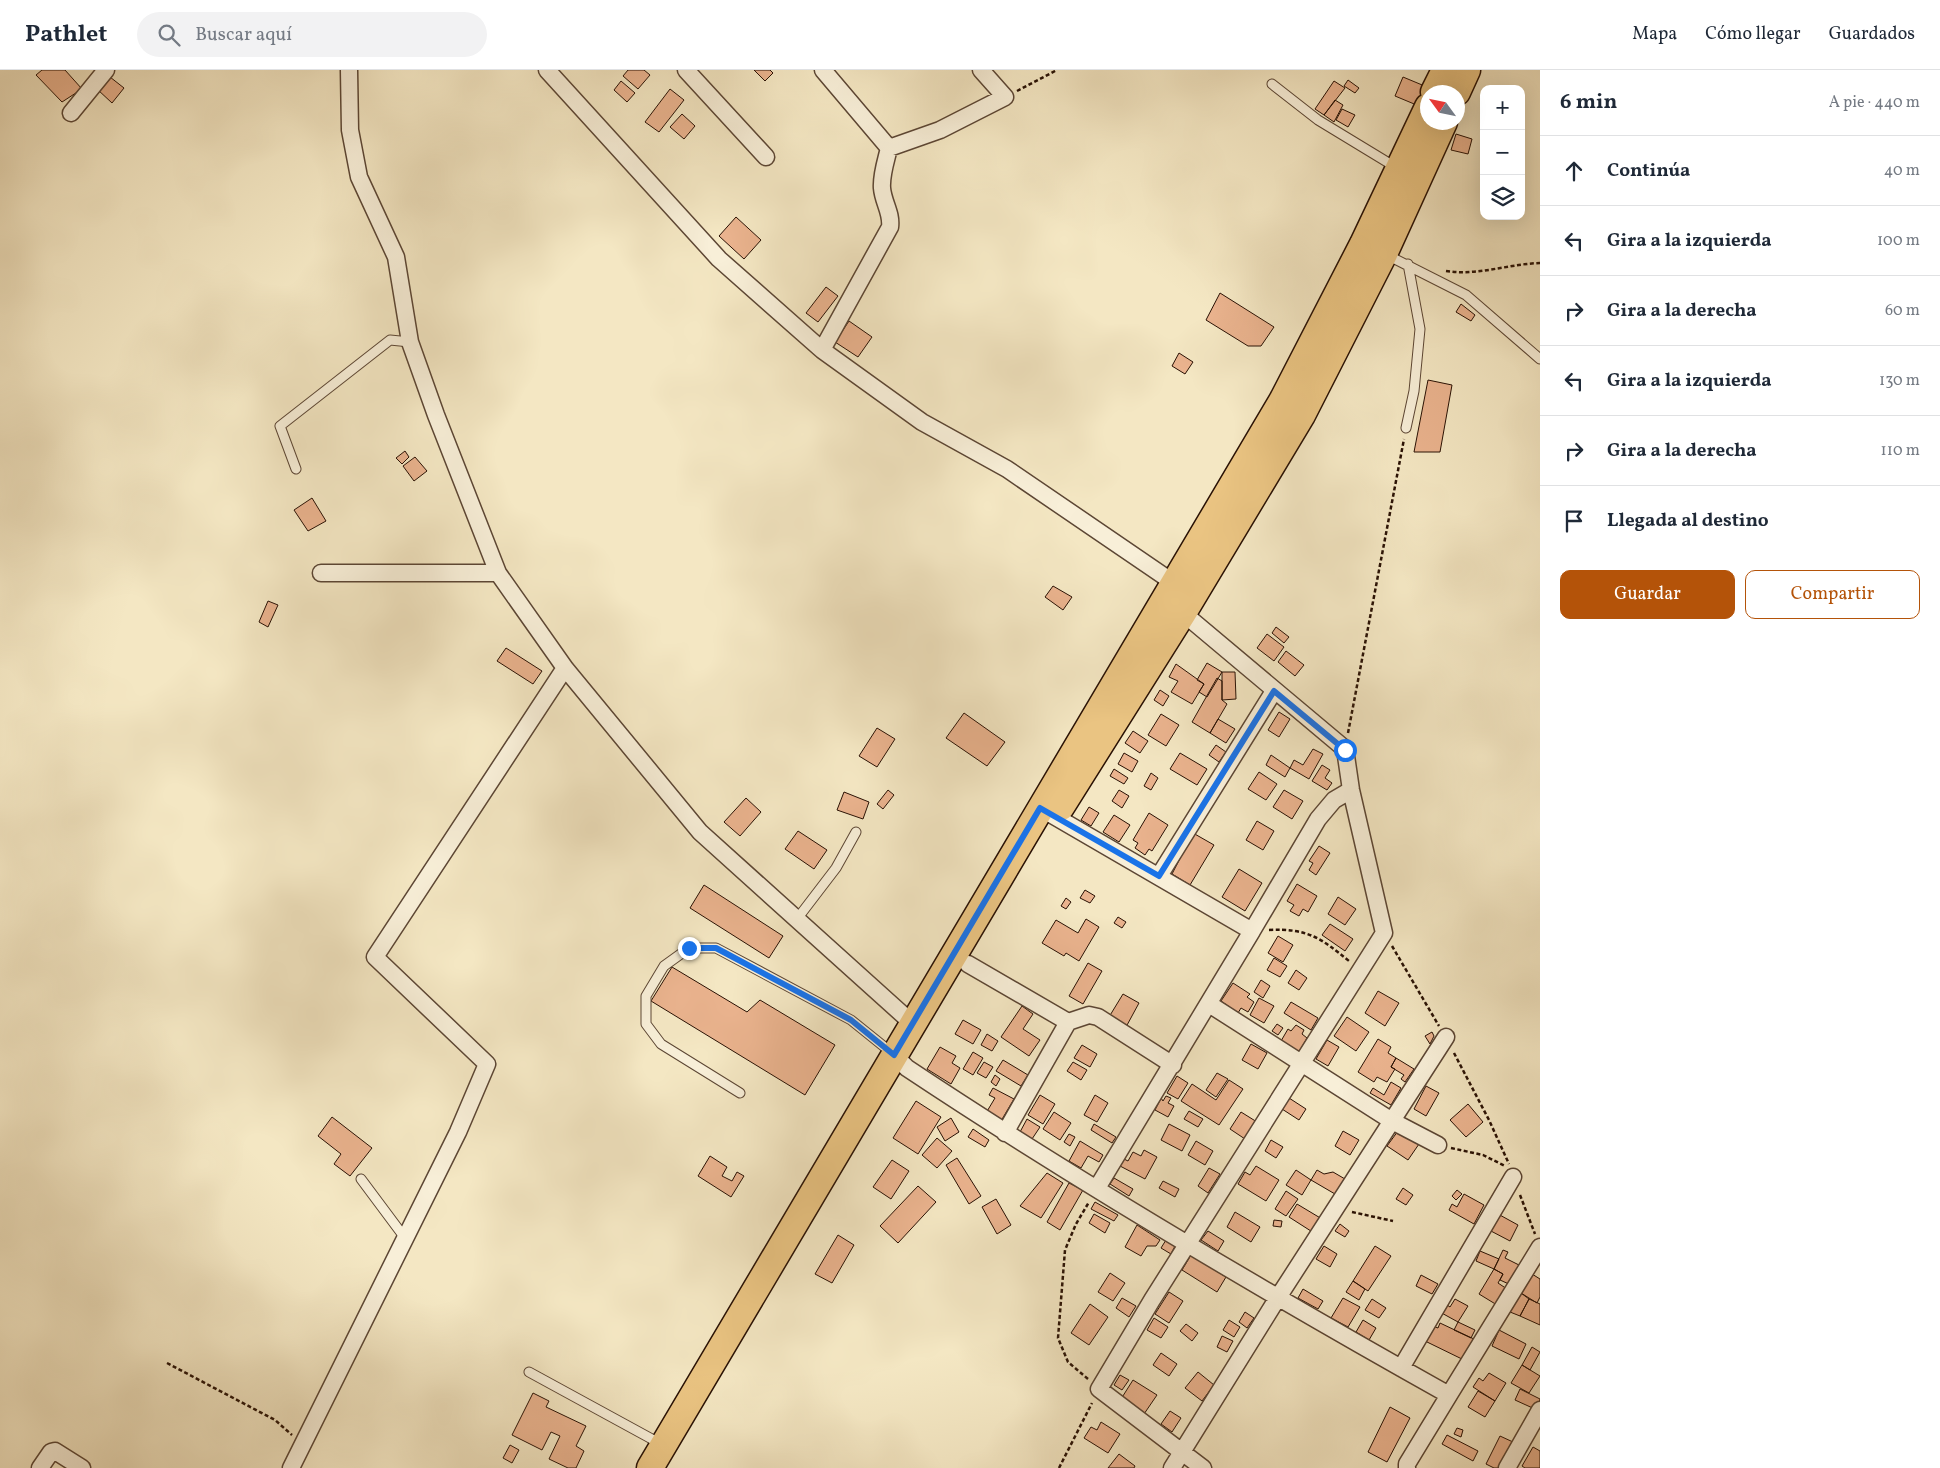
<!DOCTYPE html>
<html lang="es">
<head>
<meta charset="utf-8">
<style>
	body { margin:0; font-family:Vollkorn,serif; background:#f2f2f3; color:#1f2937 }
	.controls { position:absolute; right:15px; top:15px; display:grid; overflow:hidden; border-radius:10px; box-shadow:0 5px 20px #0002 }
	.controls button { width:45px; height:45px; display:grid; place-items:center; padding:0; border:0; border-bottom:1px solid #e0e1e3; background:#fff; color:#1f2937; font:25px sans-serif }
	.compass { position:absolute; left:1420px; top:15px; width:45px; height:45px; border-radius:50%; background:#fff; box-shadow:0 5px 20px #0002; rotate:303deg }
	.stop { position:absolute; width:15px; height:15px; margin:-11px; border:4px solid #1a73e8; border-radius:50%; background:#fff }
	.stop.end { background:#1a73e8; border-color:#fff; box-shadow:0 1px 5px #0008 }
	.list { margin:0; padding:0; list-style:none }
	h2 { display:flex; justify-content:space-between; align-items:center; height:65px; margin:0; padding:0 20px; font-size:21px }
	h2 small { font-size:16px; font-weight:400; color:#747a83 }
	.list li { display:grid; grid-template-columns:32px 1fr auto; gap:15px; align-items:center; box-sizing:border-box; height:70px; padding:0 20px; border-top:1px solid #e0e1e3 }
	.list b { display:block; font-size:19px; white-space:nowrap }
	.list em { font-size:16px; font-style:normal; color:#747a83 }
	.actions { display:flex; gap:10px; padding:15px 20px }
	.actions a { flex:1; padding:11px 0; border:1px solid #b45309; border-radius:10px; text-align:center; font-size:18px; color:#b45309 }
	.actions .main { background:#b45309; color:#fff }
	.icon { flex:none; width:28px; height:28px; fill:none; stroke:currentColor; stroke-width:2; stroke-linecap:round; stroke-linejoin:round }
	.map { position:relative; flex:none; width:1540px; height:1398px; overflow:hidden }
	header { display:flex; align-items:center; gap:30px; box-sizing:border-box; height:70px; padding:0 25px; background:#fff; border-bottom:1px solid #e0e1e3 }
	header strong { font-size:24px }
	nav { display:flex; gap:28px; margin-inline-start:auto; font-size:18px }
	.search { width:350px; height:45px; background:#f2f2f3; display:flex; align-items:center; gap:12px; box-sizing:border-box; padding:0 18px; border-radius:28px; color:#747a83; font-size:19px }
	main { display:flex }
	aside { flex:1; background:#fff }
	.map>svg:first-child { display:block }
	.building { fill:#eab38e; stroke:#291104 }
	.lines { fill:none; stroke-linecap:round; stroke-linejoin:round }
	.lane-casing { stroke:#5c4634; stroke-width:11 }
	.street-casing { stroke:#5c4634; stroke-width:19 }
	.primary-casing { stroke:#291104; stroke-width:29 }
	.path { stroke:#291104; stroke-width:2.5; stroke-dasharray:4 2.5; stroke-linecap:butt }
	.lane { stroke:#f8efd8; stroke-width:9 }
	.street { stroke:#f8efd8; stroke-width:16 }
	.primary { stroke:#eac482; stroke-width:26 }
	.route { stroke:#1a73e8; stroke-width:6 }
</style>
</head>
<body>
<header>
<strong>Pathlet</strong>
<div class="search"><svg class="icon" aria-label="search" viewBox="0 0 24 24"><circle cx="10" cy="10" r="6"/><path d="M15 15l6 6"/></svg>Buscar aquí</div>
<nav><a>Mapa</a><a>Cómo llegar</a><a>Guardados</a></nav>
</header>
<main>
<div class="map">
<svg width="1540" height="1398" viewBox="0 0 1540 1398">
	<rect width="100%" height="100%" fill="#f4e7c3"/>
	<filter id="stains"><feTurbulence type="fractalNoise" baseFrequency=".004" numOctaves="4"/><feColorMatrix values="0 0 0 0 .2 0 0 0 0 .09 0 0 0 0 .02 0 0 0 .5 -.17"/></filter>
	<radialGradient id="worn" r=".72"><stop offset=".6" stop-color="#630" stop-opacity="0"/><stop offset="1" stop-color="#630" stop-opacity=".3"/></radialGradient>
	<path class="building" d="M42,0H65L82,19L62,32L36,5Z
		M628,0H644L650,5L638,19L623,6Z
		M754,0H770L773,3L765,11Z
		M110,7L124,18L112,33L97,19Z
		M1403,7L1427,17L1419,36L1395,26Z
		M1348,10L1359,18L1355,23L1344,16Z
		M621,11L635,23L627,32L614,20Z
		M1334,11L1345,18L1324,45L1315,39Z
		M670,19L684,30L659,62L645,52Z
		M1335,30L1343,35L1334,52L1324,45Z
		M1342,39L1355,45L1348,57L1336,50Z
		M682,44L695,56L684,69L670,57Z
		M1456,64L1472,69L1468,84L1451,80Z
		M736,147L761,170L744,189L719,166Z
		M826,217L838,226L818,252L806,243Z
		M1220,223L1274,257L1261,276H1248L1206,250Z
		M1461,234L1475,245L1471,251L1456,242Z
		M849,251L872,267L858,287L835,272Z
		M1179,283L1193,292L1185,304L1172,296Z
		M1428,310L1452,315L1440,382H1414Z
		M405,381L409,387L402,394L396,388Z
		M415,387L427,401L414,411L403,396Z
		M312,428L326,451L308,461L294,440Z
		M1053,516L1072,527L1063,540L1045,527Z
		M268,531L278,535L268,557L259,552Z
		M1276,557L1289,567L1284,573L1272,563Z
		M1267,564L1284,577L1274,591L1257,578Z
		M506,578L542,601L533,614L497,591Z
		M1286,581L1304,595L1295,606L1278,592Z
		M1207,593L1222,602L1207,627L1199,622L1204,614L1197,610Z
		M1176,594L1204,614L1192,634L1171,622L1178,611L1169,607Z
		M1222,602H1235L1236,629L1222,630Z
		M1217,608L1222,611V630L1227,634L1210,663L1192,652Z
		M1160,620L1169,626L1163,636L1154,630Z
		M1279,642L1290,649L1279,667L1268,660Z
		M964,643L1005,672L987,696L946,668Z
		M1161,644L1179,655L1166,676L1148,665Z
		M1218,649L1235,659L1226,673L1210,663Z
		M877,658L895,669L877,697L859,686Z
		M1133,661L1148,671L1140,683L1125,673Z
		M1216,675L1226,682L1219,692L1209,685Z
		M1313,679L1323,684L1309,709L1290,698L1294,690L1303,695Z
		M1124,683L1138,691L1132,702L1118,694Z
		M1180,683L1207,699L1197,715L1170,699Z
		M1271,685L1290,698L1285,707L1266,695Z
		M1322,695L1330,700L1325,708L1332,713L1327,720L1312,711Z
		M1114,699L1128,708L1124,714L1110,706Z
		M1259,702L1277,714L1266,730L1248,719Z
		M1151,703L1158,708L1151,720L1144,716Z
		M888,720L894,725L883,739L877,734Z
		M1119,720L1129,726L1122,738L1112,731Z
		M1284,720L1303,731L1292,749L1273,737Z
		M844,722L869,732L863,749L837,740Z
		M746,728L761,742L740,766L724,752Z
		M1089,737L1099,743L1091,756L1081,750Z
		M1149,743L1168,755L1152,781L1149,779L1145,785L1135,778L1138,773L1133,770Z
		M1114,745L1130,755L1119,772L1103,762Z
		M1257,751L1274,761L1263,780L1246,770Z
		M798,761L827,780L814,799L785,779Z
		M1193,763L1214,775L1190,815L1172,804Z
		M1319,776L1330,783L1316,805L1309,800L1313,793L1309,791Z
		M1239,799L1262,813L1245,841L1222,827Z
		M1297,814L1317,826L1308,842L1303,839L1299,846L1290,841L1294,835L1287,831Z
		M704,815L783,866L769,888L690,838Z
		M1085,820L1095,826L1090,833L1080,828Z
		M1338,827L1356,839L1345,855L1328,844Z
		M1066,828L1071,832L1066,839L1061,836Z
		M1118,847L1126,852L1122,858L1114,853Z
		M1086,849L1099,857L1079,891L1066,883L1064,886L1042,873L1056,850L1078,863Z
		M1330,854L1353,869L1345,881L1322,865Z
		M1278,866L1293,875L1283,892L1268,883Z
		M1274,888L1287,896L1280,907L1267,900Z
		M1088,893L1102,901L1083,934L1069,926Z
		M672,897L747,942L760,930L835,975L805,1025L651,931Z
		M1296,900L1307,908L1299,920L1288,913Z
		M1261,910L1270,916L1263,928L1254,922Z
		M1233,913L1250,924L1247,927L1254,932L1248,942L1241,938L1238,943L1221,931Z
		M1378,921L1399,933L1385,956L1365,943Z
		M1123,924L1139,933L1126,957L1109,947Z
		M1259,928L1274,936L1264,953L1250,945Z
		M1291,932L1318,948L1311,960L1284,943Z
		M1022,936L1033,944L1023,959L1040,970L1029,986L1001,967Z
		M1347,947L1369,962L1356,981L1334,966Z
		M963,950L981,960L973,974L955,964Z
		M1277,954L1283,958L1278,965L1272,961Z
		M1296,955L1304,960L1302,964L1307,968L1299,982L1281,971L1288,959L1291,961Z
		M1432,962L1434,966L1430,974L1425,966Z
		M987,964L998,971L992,981L981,975Z
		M1378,969L1391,977L1388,983L1396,988L1391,997L1395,999L1387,1012L1377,1007L1374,1012L1358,1002Z
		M1327,970L1339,977L1328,996L1316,989Z
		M1251,974L1267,983L1258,999L1242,990Z
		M1082,975L1097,984L1090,997L1074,988Z
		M940,977L956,986L952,993L960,998L951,1014L927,999Z
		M973,982L983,988L973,1005L963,999Z
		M1396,988L1414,999L1405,1012L1401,1009L1404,1005L1391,997Z
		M1003,990L1028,1005L1021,1016L996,1001Z
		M984,992L993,997L986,1008L977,1003Z
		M1073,992L1087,1000L1081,1010L1067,1001Z
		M1217,1003L1228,1009L1216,1027L1206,1020Z
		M995,1005L1000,1009L996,1016L991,1012Z
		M1177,1006L1188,1013L1178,1029L1167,1023Z
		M1229,1010L1243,1019L1219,1055L1181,1031L1192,1014L1216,1030Z
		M1391,1012L1401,1018L1391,1035L1370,1023L1373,1018L1384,1025Z
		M1426,1016L1439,1023L1426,1046L1414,1039Z
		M993,1018L1014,1029L1001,1051L986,1043L995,1028L989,1025Z
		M1040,1025L1055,1034L1043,1054L1028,1045Z
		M1095,1025L1108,1033L1097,1052L1084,1045Z
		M1166,1026L1171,1028L1168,1033L1174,1036L1168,1047L1155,1040L1161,1028L1163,1031Z
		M1289,1028L1306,1039L1299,1050L1282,1039Z
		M916,1031L941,1047L918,1084L893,1068Z
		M1468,1034L1483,1052L1466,1067L1450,1050Z
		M1189,1041L1203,1049L1198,1057L1184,1049Z
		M1054,1042L1071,1053L1060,1070L1043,1059Z
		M1241,1042L1257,1052L1245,1069L1230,1059Z
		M332,1047L372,1078L350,1106L334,1094L341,1084L318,1066Z
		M951,1048L959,1062L945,1071L937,1057Z
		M1027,1049L1040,1057L1032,1069L1020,1062Z
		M1094,1054L1116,1067L1112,1073L1091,1060Z
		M1169,1054L1190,1065L1182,1081L1161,1070Z
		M973,1059L989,1070L985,1077L968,1067Z
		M1343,1061L1359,1070L1350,1085L1335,1076Z
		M1398,1061L1419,1074L1408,1090L1387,1076Z
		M1069,1064L1075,1067L1070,1076L1064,1072Z
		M937,1068L952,1081L937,1098L922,1085Z
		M1271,1070L1283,1077L1276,1088L1265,1081Z
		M1080,1071L1103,1085L1099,1092L1088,1086L1081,1098L1069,1091Z
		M1196,1071L1213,1081L1205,1095L1188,1085Z
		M1144,1080L1157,1087L1145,1109L1120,1096L1124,1089L1128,1091L1133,1082L1141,1086Z
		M710,1086L727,1097L722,1106L732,1111L737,1102L744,1106L731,1127L698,1106Z
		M957,1088L981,1126L969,1134L946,1095Z
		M892,1090L909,1101L891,1129L873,1117Z
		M1256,1096L1279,1110L1266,1131L1238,1114L1245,1102L1250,1105Z
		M1209,1098L1220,1104L1208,1123L1198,1116Z
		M1296,1100L1311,1110L1302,1125L1286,1115Z
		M1317,1100L1324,1104L1333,1102L1345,1109L1335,1124L1311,1110Z
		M1047,1103L1063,1113L1041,1148L1020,1136Z
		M1114,1108L1133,1119L1129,1126L1110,1114Z
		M1163,1111L1179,1119L1175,1127L1159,1118Z
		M1069,1113L1083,1120L1060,1160L1047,1152Z
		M918,1116L936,1132L898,1173L880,1156Z
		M1403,1118L1413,1125L1406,1135L1396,1129Z
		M1457,1120L1462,1124L1456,1130L1452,1126Z
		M1286,1121L1298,1129L1286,1146L1275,1139Z
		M1464,1124L1484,1135L1474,1154L1449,1140L1452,1134L1457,1137Z
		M996,1129L1011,1155L997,1164L982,1137Z
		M1095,1132L1118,1145L1114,1151L1091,1139Z
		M1297,1134L1322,1149L1314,1163L1289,1147Z
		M1235,1142L1260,1157L1251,1172L1227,1157Z
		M1094,1144L1110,1153L1105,1163L1089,1153Z
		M1498,1144L1518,1155L1510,1171L1489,1160Z
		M1274,1150L1282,1151L1281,1157L1273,1156Z
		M1340,1154L1349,1161L1345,1167L1335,1161Z
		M1137,1155L1160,1170L1156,1176H1147L1141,1186L1125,1177Z
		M1208,1161L1224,1171L1218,1181L1201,1170Z
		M838,1165L854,1175L832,1213L815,1204Z
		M1166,1170L1175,1176L1171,1184L1161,1178Z
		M1324,1176L1337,1184L1330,1197L1316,1189Z
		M1375,1176L1391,1186L1368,1221L1353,1211Z
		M1503,1180L1508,1182L1505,1188L1521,1196L1511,1215L1500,1210L1503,1204L1494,1199Z
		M1480,1181L1499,1189L1494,1199L1476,1191Z
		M1191,1185L1226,1207L1217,1222L1182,1200Z
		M1494,1199L1503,1204L1498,1213L1507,1219L1497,1235L1479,1224Z
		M1110,1203L1125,1213L1113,1231L1098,1222Z
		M1532,1204L1540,1209V1227L1537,1233L1521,1223Z
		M1421,1205L1438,1214L1432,1224L1416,1216Z
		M1353,1211L1365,1219L1359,1230L1346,1222Z
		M1303,1219L1323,1231L1318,1239L1298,1228Z
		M1169,1222L1183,1231L1169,1253L1155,1244Z
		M1521,1223L1529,1229L1520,1246L1510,1242Z
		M1122,1228L1136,1236L1129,1247L1116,1238Z
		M1343,1228L1360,1237L1348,1257L1331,1248Z
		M1372,1229L1386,1238L1379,1248L1365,1240Z
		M1455,1229L1468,1236L1458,1252L1438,1241L1443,1232L1450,1237Z
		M1529,1229L1540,1234V1255L1520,1246Z
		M1090,1234L1108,1247L1089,1275L1071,1263Z
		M1245,1242L1254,1248L1247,1258L1239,1252Z
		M1154,1248L1168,1257L1161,1268L1147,1260Z
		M1229,1250L1240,1257L1234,1267L1223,1260Z
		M1363,1250L1376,1258L1369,1270L1356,1262Z
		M1458,1252L1475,1260L1471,1268L1454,1260Z
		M1440,1253L1476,1270L1466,1291L1425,1271L1433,1256L1438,1258Z
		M1186,1254L1198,1263L1192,1271L1180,1261Z
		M1499,1260L1526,1274L1519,1289L1492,1276Z
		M1222,1266L1233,1271L1227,1282L1217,1277Z
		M1532,1277L1540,1282L1530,1300L1522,1295Z
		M1161,1283L1177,1294L1169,1306L1153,1295Z
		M1522,1295L1540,1306L1529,1323L1511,1313Z
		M1198,1302L1214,1315L1202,1331L1185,1318Z
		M1489,1303L1506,1313L1495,1331L1473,1317L1479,1308L1483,1311Z
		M1120,1305L1129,1310L1122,1320L1114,1315Z
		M1133,1310L1157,1325L1144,1344L1121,1329Z
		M1520,1319L1540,1329L1537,1340L1515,1330Z
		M1478,1321L1495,1331L1485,1347L1468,1337Z
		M533,1323L549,1331L546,1337L586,1356L576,1376L584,1381L576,1398H568L549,1389L560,1366L551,1362L542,1380L512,1365Z
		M1390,1337L1410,1348L1387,1392L1368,1382Z
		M1170,1341L1181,1348L1172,1362L1161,1354Z
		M1101,1352L1120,1364L1108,1383L1084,1368L1091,1357L1097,1360Z
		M1457,1358L1463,1360L1461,1367L1454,1364Z
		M1447,1365L1478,1381L1473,1391L1442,1374Z
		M1500,1366L1513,1372L1500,1398H1494L1486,1394Z
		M510,1375L519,1380L512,1393L503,1388Z
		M1533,1377L1540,1381V1398H1525L1522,1396Z
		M1119,1384L1135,1396L1134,1398H1108Z"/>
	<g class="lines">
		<defs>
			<path id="lane" d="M1272,14L1318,50L1397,98
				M1387,185L1466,225L1540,289
				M1406,358L1414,321L1420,259L1408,194
				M296,399L280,356L390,270L410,272
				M797,849L836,798L856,762
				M740,1023L661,974L646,954V926L664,896L689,878H716L851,950L892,983
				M361,1109L405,1168
				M529,1302L661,1374"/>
			<path id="street" d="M349,0L350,60L359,107L396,187L410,272L436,345L498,503L565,598L700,762L912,953
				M547,0L719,189L822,280L922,352L1007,399L1174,513
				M686,0L766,87
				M71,43L106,0
				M889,78L940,60L1005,27L981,0
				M822,280L890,157C892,143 883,132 882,118C881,105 886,91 889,78L823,0
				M321,503H498
				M1183,543L1345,679L1351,720L1384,863L1152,1230L1099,1319L1203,1398
				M1042,739L1252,861L1097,1118
				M1159,806L1274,621
				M1252,861L1318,749L1334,730L1351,720
				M968,894L1068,952L1089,945L1098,947L1173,995
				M1209,934L1392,1051L1438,1075
				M894,985L907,998C1083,1115 1265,1222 1449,1325L1407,1394V1398
				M1005,1063L1068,952
				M1401,1298L1513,1107
				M1449,1325L1540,1177
				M40,1398L51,1382L55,1381L82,1398
				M291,1398L458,1062L487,994L375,887L565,598
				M1172,1398L1277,1229L1446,967
				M1507,1398L1540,1340"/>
			<path id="primary" d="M1434,22L1445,0
				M1457,22L1467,0
				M1061,737L1183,543L1302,345L1384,184L1444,52
				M650,1398L1282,331L1363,174L1428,37"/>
		</defs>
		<use href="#lane" class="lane-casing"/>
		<use href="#street" class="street-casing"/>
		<use href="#primary" class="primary-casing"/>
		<path class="path" d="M1017,21L1057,0
			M1446,201C1478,206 1508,194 1540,193
			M1348,663L1404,369
			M1269,860C1307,858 1321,868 1349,891
			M1392,876L1439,956
			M1454,983L1489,1050L1509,1094
			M1451,1078L1483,1085L1505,1096
			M1520,1125L1535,1164
			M1352,1142L1393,1151
			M167,1293L275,1350L292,1365
			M1088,1309L1068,1292L1058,1268L1065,1180L1076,1154L1089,1132
			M1059,1398L1092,1333"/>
		<use href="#lane" class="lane"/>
		<use href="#street" class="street"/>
		<use href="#primary" class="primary"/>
	</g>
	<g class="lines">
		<path class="route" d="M689,878H716L851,950L894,985L1040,738L1159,806L1274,621L1345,680"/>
	</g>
	<rect width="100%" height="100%" filter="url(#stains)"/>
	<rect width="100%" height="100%" fill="url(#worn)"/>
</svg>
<div class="controls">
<button>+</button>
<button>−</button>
<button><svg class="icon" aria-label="layers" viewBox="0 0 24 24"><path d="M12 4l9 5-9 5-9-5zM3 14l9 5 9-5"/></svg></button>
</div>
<svg class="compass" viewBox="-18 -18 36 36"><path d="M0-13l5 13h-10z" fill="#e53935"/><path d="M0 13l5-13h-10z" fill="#747a83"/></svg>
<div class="stop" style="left:1345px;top:680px"></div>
<div class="stop end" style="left:689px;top:878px"></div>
</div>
<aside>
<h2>6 min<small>A pie · 440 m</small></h2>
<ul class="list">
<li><svg class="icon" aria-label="ahead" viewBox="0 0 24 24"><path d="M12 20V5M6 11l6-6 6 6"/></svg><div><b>Continúa</b></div><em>40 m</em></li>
<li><svg class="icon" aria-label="left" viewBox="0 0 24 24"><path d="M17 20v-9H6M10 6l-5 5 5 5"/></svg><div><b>Gira a la izquierda</b></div><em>100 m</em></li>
<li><svg class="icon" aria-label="right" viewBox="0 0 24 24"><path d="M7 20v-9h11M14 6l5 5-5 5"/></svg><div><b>Gira a la derecha</b></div><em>60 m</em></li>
<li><svg class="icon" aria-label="left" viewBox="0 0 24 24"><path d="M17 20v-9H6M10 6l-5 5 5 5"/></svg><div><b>Gira a la izquierda</b></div><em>130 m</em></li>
<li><svg class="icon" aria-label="right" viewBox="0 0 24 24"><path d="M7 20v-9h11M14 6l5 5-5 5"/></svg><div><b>Gira a la derecha</b></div><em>110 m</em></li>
<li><svg class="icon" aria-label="arrive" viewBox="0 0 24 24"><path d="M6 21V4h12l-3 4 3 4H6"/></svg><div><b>Llegada al destino</b></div></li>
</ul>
<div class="actions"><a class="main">Guardar</a><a>Compartir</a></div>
</aside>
</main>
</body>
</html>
